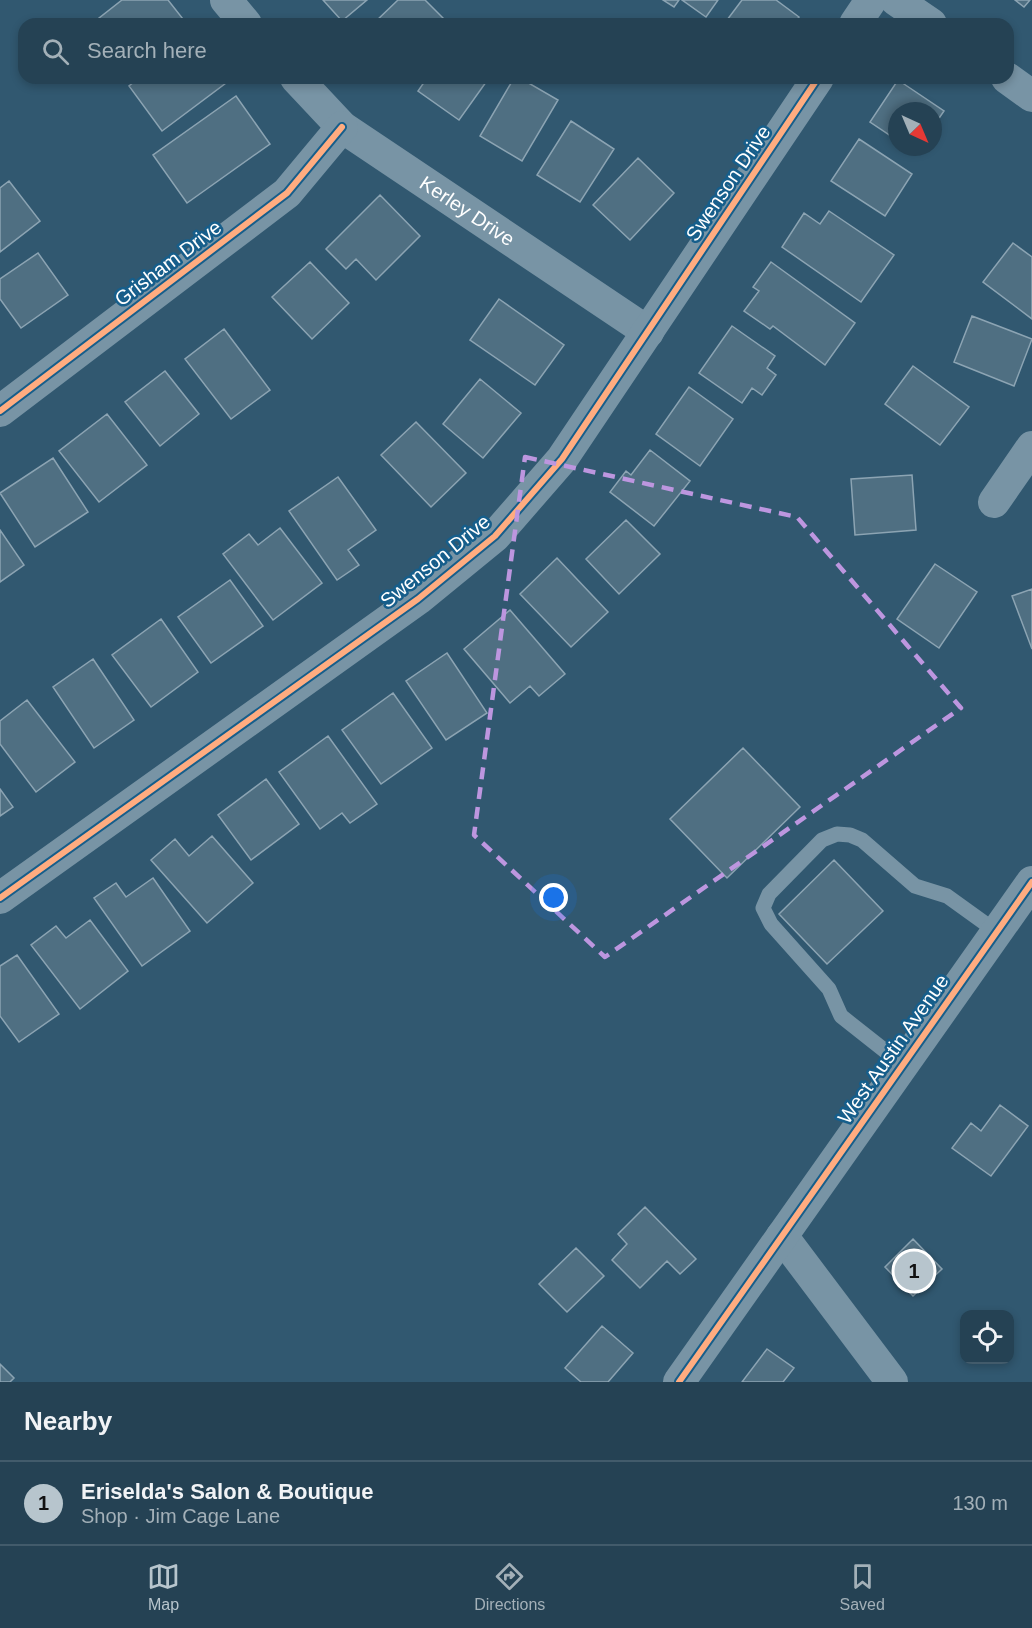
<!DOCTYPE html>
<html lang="en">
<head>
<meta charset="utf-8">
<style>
	body { margin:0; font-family:Helvetica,sans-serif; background:#314d5e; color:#f1f3f6 }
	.controls { position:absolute; right:18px; bottom:18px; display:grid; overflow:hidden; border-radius:12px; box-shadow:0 3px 9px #0003 }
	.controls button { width:54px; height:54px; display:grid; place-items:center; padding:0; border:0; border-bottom:2px solid #425b6b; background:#254254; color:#f1f3f6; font:30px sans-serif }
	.compass { position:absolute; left:888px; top:102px; width:54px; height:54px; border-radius:50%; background:#254254; box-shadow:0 3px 9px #0003; rotate:136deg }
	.you { position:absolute; left:554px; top:898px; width:21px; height:21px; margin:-15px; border:4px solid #fff; border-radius:50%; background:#1a73e8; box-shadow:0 0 0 9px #1a73e833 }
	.badge { display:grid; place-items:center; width:39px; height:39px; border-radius:50%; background:#b7c5cd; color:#111; font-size:20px; font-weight:700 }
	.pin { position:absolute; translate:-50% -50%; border:3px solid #fff; box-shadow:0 2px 6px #0006 }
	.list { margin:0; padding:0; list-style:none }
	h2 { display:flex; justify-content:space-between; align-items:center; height:78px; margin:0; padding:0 24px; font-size:26px }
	h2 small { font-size:20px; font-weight:400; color:#a3b0b8 }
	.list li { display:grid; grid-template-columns:39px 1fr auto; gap:18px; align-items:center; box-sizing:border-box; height:84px; padding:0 24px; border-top:2px solid #425b6b }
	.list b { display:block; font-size:22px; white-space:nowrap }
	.list p { margin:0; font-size:20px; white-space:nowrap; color:#a3b0b8 }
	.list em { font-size:20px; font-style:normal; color:#a3b0b8 }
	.icon { flex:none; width:33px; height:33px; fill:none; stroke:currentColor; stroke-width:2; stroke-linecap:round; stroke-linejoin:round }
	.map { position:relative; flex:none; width:1032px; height:1382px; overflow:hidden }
	.search { position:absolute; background:#254254; box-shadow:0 3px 9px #0003; left:18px; right:18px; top:18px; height:66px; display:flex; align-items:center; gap:15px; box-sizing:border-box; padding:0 21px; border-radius:18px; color:#a3b0b8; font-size:22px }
	.sheet { height:162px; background:#254254 }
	nav { display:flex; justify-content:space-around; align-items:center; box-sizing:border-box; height:84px; border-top:2px solid #425b6b; background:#254254; font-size:16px; color:#a3b0b8 }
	nav a { display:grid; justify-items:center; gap:3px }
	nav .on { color:#b7c5cd }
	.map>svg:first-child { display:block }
	.building { fill:#4f6f82; stroke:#8ca4b3; stroke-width:1.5 }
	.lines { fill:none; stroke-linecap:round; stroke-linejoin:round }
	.lane { stroke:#7894a5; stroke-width:15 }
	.street { stroke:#7894a5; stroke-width:32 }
	.cycleway-casing { stroke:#165e8b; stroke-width:10 }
	.cycleway { stroke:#ffac80; stroke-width:6 }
	.marked { fill:none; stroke:#bd96df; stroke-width:4.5; stroke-dasharray:12 8; stroke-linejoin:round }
	.labels { text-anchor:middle; stroke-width:5; stroke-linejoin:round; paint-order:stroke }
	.street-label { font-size:20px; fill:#fff; stroke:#165e8b }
</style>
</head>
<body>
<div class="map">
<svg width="1032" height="1382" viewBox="0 0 1032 1382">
	<rect width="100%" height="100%" fill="#315870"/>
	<path class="building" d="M122,0H168L183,19L176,24H95L94,22Z
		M323,0H367L342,21Z
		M398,0H425L447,22L373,24Z
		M663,0H679L674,7Z
		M682,0H718L706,17Z
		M742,0H776L799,17L793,24H724Z
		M1015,0H1030L1024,7Z
		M139,78H223L226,83L162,131L129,86Z
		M427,78H489L459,120L418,91Z
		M514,78H520L558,100L522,161L480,136Z
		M898,80L944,111L933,127V111H897V140L870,122Z
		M236,96L270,144L187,203L153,155Z
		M571,121L614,149L580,202L537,175Z
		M859,139L912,174L885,216L831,181Z
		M907,147H920L916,153Z
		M638,158L674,193L630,240L593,205Z
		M9,181L40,221L0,252V188Z
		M380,195L420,236L376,280L356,259L346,269L326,249Z
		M829,211L894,255L861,302L782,247L804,213L820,224Z
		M1013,243L1032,257V319L983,282Z
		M38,253L68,295L21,328L0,299V279Z
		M310,262L349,303L312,339L272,297Z
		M771,262L855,323L825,365L773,326L770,329L744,311L759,291L753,287Z
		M499,299L564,345L535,385L470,340Z
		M972,316L1032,339L1014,386L954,362Z
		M732,326L775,356L767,368L776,375L762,395L752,388L742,403L699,373Z
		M224,329L270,390L231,419L185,359Z
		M913,366L969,407L940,445L885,404Z
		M165,371L199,414L160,446L125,402Z
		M480,379L521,413L483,458L443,424Z
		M689,387L733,419L700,466L656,434Z
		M107,414L147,465L99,502L59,451Z
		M416,422L466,473L431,507L381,455Z
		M650,450L690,481L654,526L610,492L626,471L631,475Z
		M53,458L88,512L35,547L0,493Z
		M912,475L916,530L855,535L851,479Z
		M338,477L376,530L348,550L359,565L337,580L289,511Z
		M626,520L660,554L619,594L586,559Z
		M280,528L322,583L273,620L223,554L249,534L258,545Z
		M0,530L24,565L0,582Z
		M557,558L608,612L571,647L520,594Z
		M935,564L977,592L939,648L897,619Z
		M230,580L263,626L211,663L178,617Z
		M1032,589V649L1012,596Z
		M510,610L565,674L539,696L530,686L510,703L464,649Z
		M161,619L198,672L151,707L112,655Z
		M447,653L487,713L446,740L406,681Z
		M93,659L134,720L94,748L53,687Z
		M393,693L432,748L381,784L342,730Z
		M27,700L75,762L36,792L0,744V721Z
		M328,736L377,804L350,823L342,813L320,829L279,772Z
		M743,748L800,807L727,878L670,819Z
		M266,779L299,824L251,860L218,815Z
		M0,789L13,807L0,816Z
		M212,836L253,883L207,923L151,860L175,839L189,856Z
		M834,860L883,911L827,964L779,914Z
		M153,878L190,931L142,966L94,898L116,883L126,897Z
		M90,920L128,971L80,1009L31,945L56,926L66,938Z
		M17,955L59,1014L19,1042L0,1016V966Z
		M1000,1105L1028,1126L991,1176L952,1148L971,1123L981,1131Z
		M645,1207L696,1259L680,1274L667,1261L640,1288L612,1260L627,1244L618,1234Z
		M913,1239L942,1269L913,1296L885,1267Z
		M576,1248L604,1276L567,1312L539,1284Z
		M602,1326L633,1353L608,1382H581L565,1368Z
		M767,1349L794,1368L783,1382H742Z
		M0,1364L14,1378L10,1382H0Z"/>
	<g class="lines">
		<path class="lane" d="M903,1065L841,1016L829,989L771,924L763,908L769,894L822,840L837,834L850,835L862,840L915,886L947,896L997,932"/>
		<g class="street">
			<path d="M226,0L246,24"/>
			<path d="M896,0L931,24"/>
			<path d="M855,24L871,0"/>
			<path id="s1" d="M296,78L342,127L648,332"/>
			<path d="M1007,78L1032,96"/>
			<path d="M0,411L287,193L342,127"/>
			<path d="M994,502L1032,447"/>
			<path d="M0,898L418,599L495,536L562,459L818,78"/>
			<path d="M782,1236L892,1382"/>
			<path d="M679,1382L1032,882"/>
		</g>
		<defs>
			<path id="cycleway" d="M0,411L287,193L342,127
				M0,898L418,599L495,536L562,459L818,78
				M679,1382L1032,882"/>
		</defs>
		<use href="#cycleway" class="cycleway-casing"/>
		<use href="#cycleway" class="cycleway"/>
	</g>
	<path class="marked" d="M525,457L797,517L961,708L605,957L474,835Z"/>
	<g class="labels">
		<g class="street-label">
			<text transform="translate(728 183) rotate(-56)" y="7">Swenson Drive</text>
			<text dy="7" stroke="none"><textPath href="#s1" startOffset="218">Kerley Drive</textPath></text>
			<text transform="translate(168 263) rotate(-37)" y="7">Grisham Drive</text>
			<text transform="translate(435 561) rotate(-39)" y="7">Swenson Drive</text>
			<text transform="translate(893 1049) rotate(-55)" y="7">West Austin Avenue</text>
		</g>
	</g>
</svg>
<div class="controls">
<button><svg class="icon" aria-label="locate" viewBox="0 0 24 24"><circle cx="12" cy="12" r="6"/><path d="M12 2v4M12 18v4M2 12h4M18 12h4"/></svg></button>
</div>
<svg class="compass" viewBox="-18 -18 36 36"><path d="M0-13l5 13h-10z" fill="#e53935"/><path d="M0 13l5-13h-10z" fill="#a3b0b8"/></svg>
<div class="you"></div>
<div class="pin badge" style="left:914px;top:1271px">1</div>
<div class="search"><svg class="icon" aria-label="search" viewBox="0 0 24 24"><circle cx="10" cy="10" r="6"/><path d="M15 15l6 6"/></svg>Search here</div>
</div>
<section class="sheet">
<h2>Nearby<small></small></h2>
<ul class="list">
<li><span class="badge">1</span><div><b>Eriselda's Salon &amp; Boutique</b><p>Shop · Jim Cage Lane</p></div><em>130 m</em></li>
</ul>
</section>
<nav>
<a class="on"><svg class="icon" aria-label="map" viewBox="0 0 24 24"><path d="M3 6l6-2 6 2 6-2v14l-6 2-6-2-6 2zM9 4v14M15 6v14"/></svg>Map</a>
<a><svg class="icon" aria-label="directions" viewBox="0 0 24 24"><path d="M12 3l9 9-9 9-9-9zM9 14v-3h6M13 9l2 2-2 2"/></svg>Directions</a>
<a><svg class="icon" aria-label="saved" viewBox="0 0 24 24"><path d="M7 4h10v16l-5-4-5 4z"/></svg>Saved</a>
</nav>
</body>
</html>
